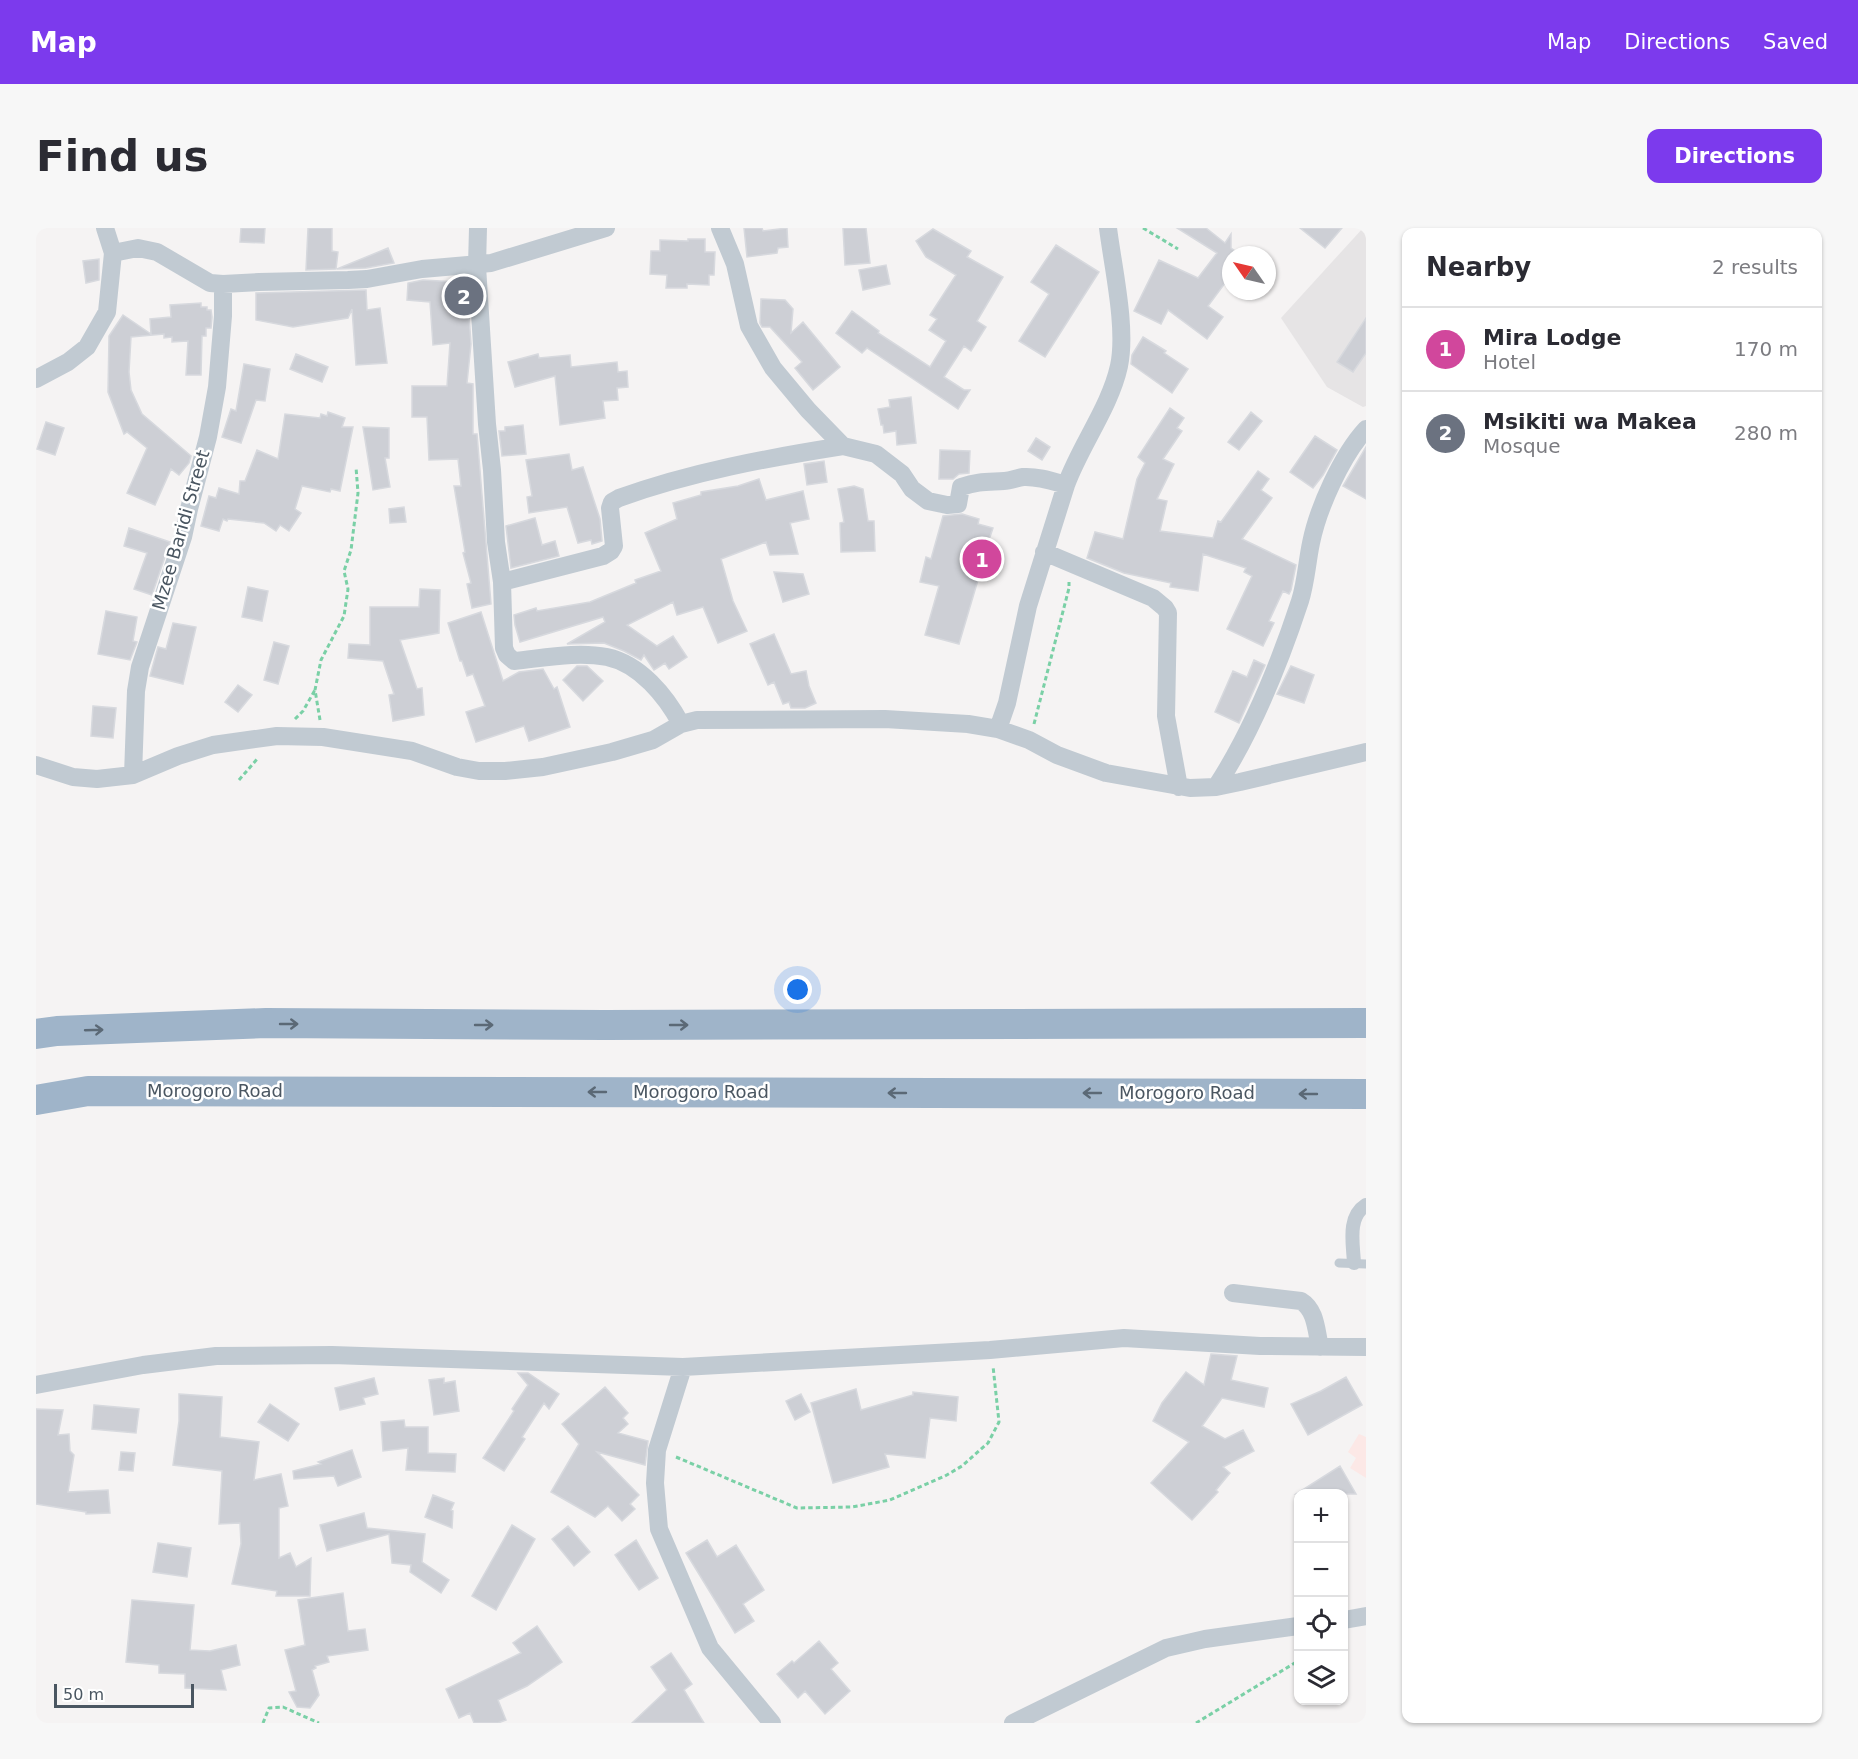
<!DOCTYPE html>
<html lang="en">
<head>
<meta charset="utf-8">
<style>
	body { margin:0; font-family:"DejaVu Sans",sans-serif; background:#f7f7f7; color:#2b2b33 }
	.controls { position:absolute; right:18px; bottom:18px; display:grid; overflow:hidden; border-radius:12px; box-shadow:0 2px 4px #0004 }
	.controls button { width:54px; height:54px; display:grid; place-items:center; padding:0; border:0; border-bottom:2px solid #e1e1e2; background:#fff; color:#2b2b33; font:30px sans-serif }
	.compass { position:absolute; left:1186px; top:18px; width:54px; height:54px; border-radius:50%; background:#fff; box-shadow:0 2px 4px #0004; rotate:304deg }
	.scale { position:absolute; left:18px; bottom:15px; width:140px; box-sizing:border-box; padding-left:6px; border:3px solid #4a5661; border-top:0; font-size:16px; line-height:21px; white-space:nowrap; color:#4a5661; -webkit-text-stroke:4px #fff; paint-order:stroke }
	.you { position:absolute; left:762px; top:762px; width:21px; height:21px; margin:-15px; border:4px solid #fff; border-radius:50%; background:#1a73e8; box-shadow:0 0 0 9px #1a73e833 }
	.badge { display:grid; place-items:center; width:39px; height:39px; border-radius:50%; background:#7c3aed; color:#fff; font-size:20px; font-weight:700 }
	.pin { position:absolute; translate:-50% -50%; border:3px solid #fff; box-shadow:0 2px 6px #0006 }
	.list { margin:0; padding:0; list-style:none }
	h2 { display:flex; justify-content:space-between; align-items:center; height:78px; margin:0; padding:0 24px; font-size:26px }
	h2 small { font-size:20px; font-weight:400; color:#7c7c81 }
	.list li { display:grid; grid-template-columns:39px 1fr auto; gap:18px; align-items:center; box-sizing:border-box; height:84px; padding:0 24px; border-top:2px solid #e1e1e2 }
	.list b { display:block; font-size:22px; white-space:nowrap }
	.list p { margin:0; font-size:20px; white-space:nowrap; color:#7c7c81 }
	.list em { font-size:20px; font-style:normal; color:#7c7c81 }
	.icon { flex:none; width:33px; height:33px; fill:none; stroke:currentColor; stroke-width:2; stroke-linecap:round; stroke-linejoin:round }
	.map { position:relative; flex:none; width:1330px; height:1495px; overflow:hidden; border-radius:12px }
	header { display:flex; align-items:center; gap:36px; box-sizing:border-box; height:84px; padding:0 30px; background:#7c3aed; color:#fff }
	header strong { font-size:28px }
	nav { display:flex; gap:33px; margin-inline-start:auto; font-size:21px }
	.intro { display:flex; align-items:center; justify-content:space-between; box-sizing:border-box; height:144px; padding:0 36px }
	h1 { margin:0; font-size:42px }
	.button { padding:15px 27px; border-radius:12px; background:#7c3aed; color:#fff; font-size:21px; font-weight:700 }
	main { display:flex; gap:36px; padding:0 36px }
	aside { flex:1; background:#fff; border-radius:12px; box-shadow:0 2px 4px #0004 }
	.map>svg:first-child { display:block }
	.education { fill:#e6e4e5 }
	.medical { fill:#fce8e6 }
	.building { fill:#cdcfd5; stroke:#d7d9de; stroke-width:1.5 }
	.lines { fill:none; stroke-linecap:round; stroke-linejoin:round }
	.path { stroke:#7ad0a6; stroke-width:3; stroke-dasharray:4.5 3; stroke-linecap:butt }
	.service { stroke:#c1cad2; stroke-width:9 }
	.pedestrian { stroke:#c1cad2; stroke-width:14 }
	.minor { stroke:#c1cad2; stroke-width:18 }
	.trunk { stroke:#9fb4c9; stroke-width:30 }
	.oneway { stroke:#5b6976 }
	.labels { text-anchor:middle; stroke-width:5; stroke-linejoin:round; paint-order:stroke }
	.street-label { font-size:18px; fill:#4a5661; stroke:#fff }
</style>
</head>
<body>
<header>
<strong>Map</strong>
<nav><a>Map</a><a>Directions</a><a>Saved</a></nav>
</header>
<div class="intro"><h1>Find us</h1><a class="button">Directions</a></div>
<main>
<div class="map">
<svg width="1330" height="1495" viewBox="0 0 1330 1495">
	<rect width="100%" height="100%" fill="#f5f3f3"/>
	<path class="education" d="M1327,0H1330V178L1327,179L1291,159L1245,90Z"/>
	<path class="medical" d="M1323,1206L1330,1209V1250L1314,1240L1320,1230L1312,1224Z"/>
	<path class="building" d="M205,0H229L228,15L204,14Z
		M272,0H296V23L302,24L300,41L270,42Z
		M708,0H726L727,3L751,0L752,19L742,20L741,25L711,29Z
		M807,0H830L834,35L809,37Z
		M1141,0H1170L1189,15L1195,6V20L1205,27H1195V47L1172,78L1187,89L1171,111L1132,82L1125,96L1098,83L1123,32L1162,50L1181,25Z
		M1264,0H1306L1289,20Z
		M897,1L935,23L931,29L967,49L941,93L950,99L935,123L928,118L908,149L928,162H934L922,181L831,120L826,125L800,105L816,83L843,103L842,105L894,139L910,113L893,102L901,91L894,87L920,47L890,29L880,13Z
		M652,11H669V24H679L678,47H673V57L651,56V60H630L631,47L614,46L615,23H624V12L652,13Z
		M1020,17L1063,44L1009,129L983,113L1013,66L995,54Z
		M352,20L358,35L330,40L301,41Z
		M63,31V52L50,55L47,33Z
		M850,37L854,56L827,62L823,42Z
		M387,52L422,54L431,58L435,116L431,155L437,156V206H441L455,376L436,380L431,356L435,355L427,325L429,324L418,258H425L422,231L393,232L391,189H376V158H411L414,115L397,117L394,74L371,72L372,55Z
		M330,62L331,82L344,80L351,135L320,137L316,81L312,90L257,99L220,92V65Z
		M725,71L749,72L757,81L755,105L767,94L804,139L777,162L759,140L766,134L734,99H726L724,95Z
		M165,75V79H171V82H175L176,89L175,100H170V108H166L165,147H150L152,113L136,114V109L128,110V106L95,109L93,144L95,162L106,186L155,228L153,235L143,247L135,241L119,277L91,265L111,220L91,204L88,206L72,164L73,108L87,87L115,106L114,91L135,89L134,77Z
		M1330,90V125L1317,144L1301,134Z
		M1107,109L1130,123L1128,125L1152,141L1136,165L1095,136L1096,127Z
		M260,126L292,139L286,154L254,141Z
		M502,126L503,130L534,127L535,139L581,134L582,144L591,143L592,159L581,160L582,172L567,173L569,190L524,197L519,148L479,159L472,134Z
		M208,136L234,141L229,173L220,172L205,215L186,209L195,181L200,183Z
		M875,169L880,215L861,217L860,203L848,205L847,197H845L842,181L854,179L853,172Z
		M1134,180L1148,190L1141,200L1146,203L1127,231L1138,236L1121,271L1131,273L1124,303L1177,310L1182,293L1185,294L1222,243L1233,251L1225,262L1236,270L1206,311L1260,337L1255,362L1253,366L1247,363L1233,393L1238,395L1227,418L1191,401L1216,348L1208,344L1210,340L1167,326L1162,363L1134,359L1135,355L1088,345L1051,330L1059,304L1087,311L1101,251L1109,235L1102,229Z
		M292,184L309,190L306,199H317L304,263L295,261L294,264L266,258L259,281L265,285L253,303L244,297L240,303L228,295L192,291L191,293L187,291L183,303L165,298L173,268L180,270L183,260L203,266L204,253H209L221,222L242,231L249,186L284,190L285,186L291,188Z
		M1215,184L1226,193L1203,222L1192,214Z
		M10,194L28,200L19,227L1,221Z
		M487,197L490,226L466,228L463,203H469V199Z
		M327,199L353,200V230H349L354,259L337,262Z
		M1279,208L1301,222L1287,247L1277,260L1254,244Z
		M1000,210L1014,219L1006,232L992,223Z
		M1330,219V271L1307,258Z
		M904,222L934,223L933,245L923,246L917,251H903Z
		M533,226L536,242L547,239L564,291L566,313L556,316L555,312L542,315L531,279L493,285L491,269L496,268L490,232Z
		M788,233L791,254L771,257L768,236Z
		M723,251L730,272L767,263L773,291L754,295L762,326L734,327L730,314L685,331L697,373L711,403L682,415L667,379L641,387L637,374L591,397L621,418L637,408L651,429L633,441L629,435L618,442L608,427L605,432L588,423L568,415L531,416L569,394L567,389L484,414L479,397L478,387L500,380L501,383L554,374L600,355L599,352L625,343L609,305L641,291L637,275L665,267V264L702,258Z
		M818,258L827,261L832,293H838L839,323L805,324L804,295L808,294L802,261Z
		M368,279L370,294L354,295L353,281Z
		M926,286L943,291L942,296L957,300L943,341L945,342L923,416L889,407L903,358L884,354L890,329L895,331L907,288Z
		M499,290L506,317L519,313L523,328L475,340L470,298Z
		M93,300L134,314L116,367L98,361L111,325L88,318Z
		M738,344L767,346L773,366L747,374Z
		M212,359L232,363L226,393L206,389Z
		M384,361L404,362L403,405L364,412L381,461L386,460L388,487L357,493L353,467L358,466L347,433L312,430L313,416L334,417V379H383Z
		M70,383L101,389L97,413L101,414L94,432L62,426Z
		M445,384L467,453L483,444L507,441L518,461L521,459L534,499L493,513L488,498L440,514L430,484L449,478L437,446L431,448L426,433H424L412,395Z
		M137,395L160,399L147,456L114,448L122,419L130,421Z
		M738,406L755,446L770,443L773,458L780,475L769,480H755L753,474L747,476L738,454L732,457L714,416Z
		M238,414L253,418L242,456L228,452Z
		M1218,432L1229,437L1203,495L1179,484L1197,443L1211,449Z
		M541,438H551L567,453L547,473L527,452Z
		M1255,438L1278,447L1268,475L1241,466Z
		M202,457L216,467L202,484L189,474Z
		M57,478L80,480L77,510L55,508Z
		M1175,1126L1201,1128L1195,1152L1232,1160L1228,1179L1186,1170L1166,1198L1189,1211L1207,1202L1218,1223L1187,1239L1194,1245L1180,1262L1182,1264L1156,1292L1115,1255L1153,1214L1117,1193L1126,1175L1150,1144L1168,1157Z
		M482,1145H492L523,1166L513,1181L508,1175L486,1209L489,1211L468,1243L447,1230L478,1183L476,1181L492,1157Z
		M1310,1149L1326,1177L1272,1207L1255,1176L1285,1163Z
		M338,1150L342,1166L327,1170L329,1176L304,1182L299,1160Z
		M408,1150V1155L419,1153L423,1183L398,1187L393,1152Z
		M569,1159L592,1185L587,1190L592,1196L582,1205L612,1213L609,1237L561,1224L603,1267L594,1276L599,1281L586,1293L572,1278L559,1289L515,1264L543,1216L526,1196Z
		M820,1161L825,1182L877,1167V1164L922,1169L920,1193L894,1190L889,1230L849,1226L853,1239L797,1255L775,1175Z
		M143,1166L186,1169L184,1209L223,1214L218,1252L245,1246L252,1278L243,1280V1330L254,1325L260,1339L275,1330L274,1368H240L241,1363L196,1356L205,1316L204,1295L183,1296L186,1243L137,1237L143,1193Z
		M765,1166L774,1184L759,1192L750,1173Z
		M234,1176L263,1196L252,1213L222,1194Z
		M58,1177L103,1181L100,1205L56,1201Z
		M0,1181L27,1182L22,1207L33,1206L34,1223L38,1227L32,1264L72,1262L74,1285L50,1286V1284L0,1276Z
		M368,1192L369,1199H392V1225L420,1226L419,1244L370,1242L372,1220L347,1223L345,1194Z
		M316,1222L325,1249L302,1258L298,1248L258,1251L257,1243L285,1236L282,1234Z
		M85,1224L99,1225L97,1243L83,1242Z
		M1304,1238L1320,1266H1260Z
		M397,1267L418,1275L415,1282L417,1283L416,1300L389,1289Z
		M328,1285L331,1300L389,1306L386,1334L413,1352L405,1365L374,1344L375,1337L356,1335L353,1306L291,1323L284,1297Z
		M476,1297L499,1311L460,1382L436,1368Z
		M532,1298L554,1324L538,1338L516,1311Z
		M600,1312L622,1350L603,1362L579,1327Z
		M671,1312L681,1329L700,1317L728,1362L707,1376L718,1393L699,1405L650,1325Z
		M122,1315L155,1320L151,1349L117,1344Z
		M307,1365L312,1403L329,1401L332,1422L291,1428L293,1434L279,1438L280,1440L276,1442L283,1467L274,1480L261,1479L253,1464L260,1463L249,1422L269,1417L262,1372Z
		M96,1372L158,1377L154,1422L174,1423L200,1417L204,1437L185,1442L190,1462L149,1460V1446L123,1445V1437L90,1434Z
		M501,1398L526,1434L491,1458L462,1472L470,1492L462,1495H438L434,1485L423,1490L410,1461L485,1425L477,1415Z
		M783,1413L802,1435L795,1441L814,1463L789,1486L769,1463L762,1470L741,1446L756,1433L758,1435Z
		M635,1425L656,1456L648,1462L668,1495H596L631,1462L615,1439Z"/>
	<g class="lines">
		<path class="path" d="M1107,0L1142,21
			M259,491L267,483L279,462
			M284,492L279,462L285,432L308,388L312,361L308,343L315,322L322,265L320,239
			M998,496L1033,360V354
			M203,552L222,530
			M640,1229L761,1280L816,1279L854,1272L909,1248L926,1238L952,1215L963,1194L957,1138
			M227,1495L233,1480L247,1479L283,1495
			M1160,1495L1262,1433"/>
		<path class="service" d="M1303,1035L1330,1036"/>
		<path class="pedestrian" d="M1318,1035C1317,1015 1311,989 1330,977"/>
		<path class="minor" d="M442,0L441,38L451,196L456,242L460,314L466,354L468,420L471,427L478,433C508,430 541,423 571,429C604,436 630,468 645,496
			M684,0L699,36L713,98L737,140L772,182L807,218L840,226L866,246L876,261L892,273L911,277L922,276L925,259C943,253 950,254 968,253C975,253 980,250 987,249C1001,248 1016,253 1030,257C1044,218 1074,179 1083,138C1091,100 1077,40 1072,0
			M77,25L102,20L121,24L174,55L187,56L223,54L312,52L331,51L386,41L455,35L570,0
			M0,151L32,134L51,119L71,84L77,25L69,0
			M1008,324L1117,370L1129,380L1132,385L1130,488L1143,559
			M466,354L567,328L575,323L578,318L574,280L576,274L583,270C655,244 731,230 807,218
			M962,501L971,475L992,378L1030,257
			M0,537L37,549L61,551L97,547L142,528L177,517L241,508L287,509L376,523L421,539L443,543H469L507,539L576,524L617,512L645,496L661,492L849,491L932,496L962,501L993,512L1021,527L1070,545L1154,560L1180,559L1204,554L1330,524
			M97,547L100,463L104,439L147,309L153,281L172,209L181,159L187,88V56
			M1180,559C1217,502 1243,437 1264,373C1270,354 1271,334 1275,315C1282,280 1306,227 1330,201
			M1197,1065L1265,1073C1280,1082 1280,1102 1284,1119
			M647,1139L621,1222L619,1255L623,1301L674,1420L736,1495
			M0,1157L107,1137L180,1128L296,1127L647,1139L954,1122L1088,1110L1224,1118L1330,1119
			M1308,1392L1330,1388
			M977,1495L1130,1420L1169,1411L1262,1398"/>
		<path class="trunk" d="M0,806L21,803L230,795L568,797L1330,795
			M0,872L52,863L1330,866"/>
	</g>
	<defs><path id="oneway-shaft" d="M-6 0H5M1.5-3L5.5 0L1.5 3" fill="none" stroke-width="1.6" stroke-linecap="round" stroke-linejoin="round" transform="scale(1.5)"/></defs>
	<g class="oneway">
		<use href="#oneway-shaft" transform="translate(253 796)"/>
		<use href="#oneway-shaft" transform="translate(448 797)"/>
		<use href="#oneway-shaft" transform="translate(643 797)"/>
		<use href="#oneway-shaft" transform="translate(58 802) rotate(-2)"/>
		<use href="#oneway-shaft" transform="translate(561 864) rotate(-180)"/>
		<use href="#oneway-shaft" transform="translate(861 865) rotate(-180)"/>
		<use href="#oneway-shaft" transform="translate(1056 865) rotate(-180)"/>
		<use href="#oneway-shaft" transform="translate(1272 866) rotate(-180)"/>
	</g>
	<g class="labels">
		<g class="street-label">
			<text transform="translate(145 302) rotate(-74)" y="6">Mzee Baridi Street</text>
			<text x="179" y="869">Morogoro Road</text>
			<text x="665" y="870">Morogoro Road</text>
			<text x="1151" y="871">Morogoro Road</text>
		</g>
	</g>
</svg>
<div class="controls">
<button>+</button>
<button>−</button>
<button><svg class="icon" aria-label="locate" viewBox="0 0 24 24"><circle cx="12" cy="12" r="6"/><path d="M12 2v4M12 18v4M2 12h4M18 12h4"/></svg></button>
<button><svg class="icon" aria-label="layers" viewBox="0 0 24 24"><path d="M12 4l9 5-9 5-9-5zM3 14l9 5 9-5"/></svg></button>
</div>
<svg class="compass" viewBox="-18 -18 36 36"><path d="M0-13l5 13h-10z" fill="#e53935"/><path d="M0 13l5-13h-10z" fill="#7c7c81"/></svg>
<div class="scale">50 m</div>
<div class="you"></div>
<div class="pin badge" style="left:946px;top:331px;background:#d1479c">1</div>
<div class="pin badge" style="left:428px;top:68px;background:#6b7280">2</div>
</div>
<aside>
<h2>Nearby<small>2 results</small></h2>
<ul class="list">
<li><span class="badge" style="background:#d1479c">1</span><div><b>Mira Lodge</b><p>Hotel</p></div><em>170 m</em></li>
<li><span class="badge" style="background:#6b7280">2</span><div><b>Msikiti wa Makea</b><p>Mosque</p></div><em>280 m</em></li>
</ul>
</aside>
</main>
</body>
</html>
